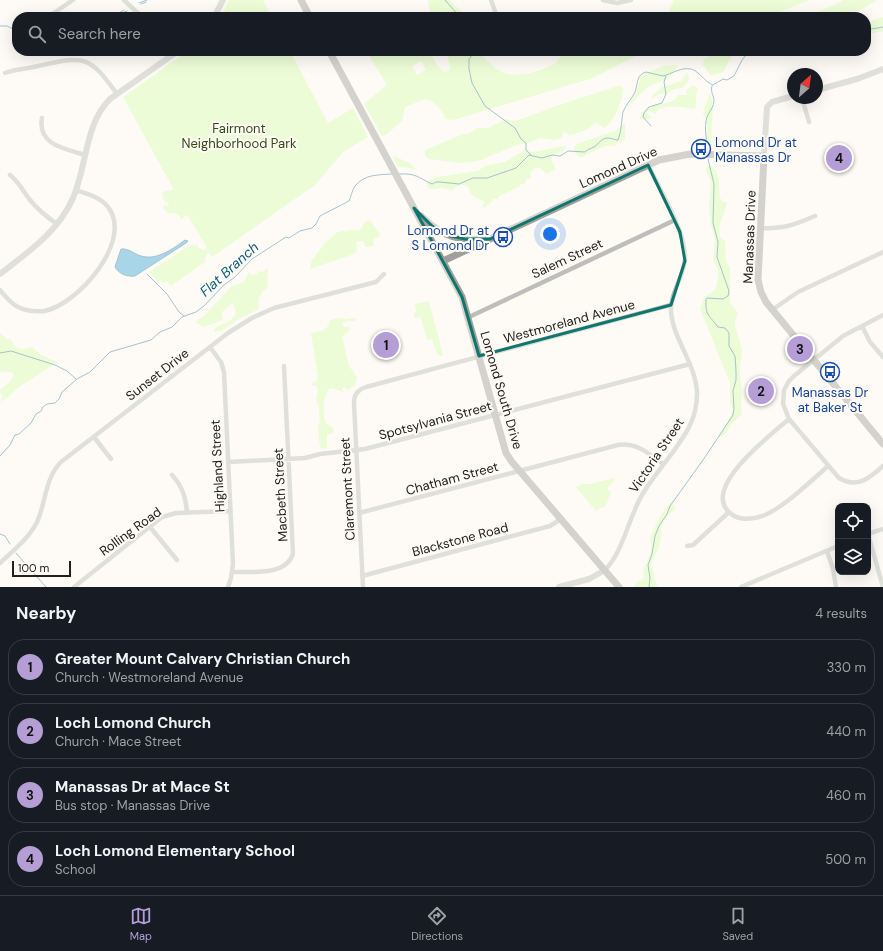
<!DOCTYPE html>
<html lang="en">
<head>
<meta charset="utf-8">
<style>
	body { margin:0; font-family:"DM Sans",sans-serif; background:#20242c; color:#f1f3f6 }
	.controls { position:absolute; right:12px; bottom:12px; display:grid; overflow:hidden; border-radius:8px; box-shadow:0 4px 16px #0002 }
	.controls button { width:36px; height:36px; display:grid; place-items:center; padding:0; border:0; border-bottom:1px solid #363941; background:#171b24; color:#f1f3f6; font:20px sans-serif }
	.compass { position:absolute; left:787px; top:68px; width:36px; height:36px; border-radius:50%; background:#171b24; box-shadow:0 4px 16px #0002; rotate:28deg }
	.scale { position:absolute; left:12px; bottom:10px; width:59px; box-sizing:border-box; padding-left:4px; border:2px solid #22211e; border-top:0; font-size:11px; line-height:14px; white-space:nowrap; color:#22211e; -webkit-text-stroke:3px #fefbf5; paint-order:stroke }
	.you { position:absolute; left:550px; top:234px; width:14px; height:14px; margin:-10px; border:3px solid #fff; border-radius:50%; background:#1a73e8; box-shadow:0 0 0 6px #1a73e833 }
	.badge { display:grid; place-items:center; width:26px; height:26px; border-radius:50%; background:#b49ed5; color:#111; font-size:13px; font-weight:700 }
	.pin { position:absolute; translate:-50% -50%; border:2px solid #fff; box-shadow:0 1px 4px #0006 }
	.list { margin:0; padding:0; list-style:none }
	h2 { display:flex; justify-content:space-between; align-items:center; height:52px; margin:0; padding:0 16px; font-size:17px }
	h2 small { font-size:13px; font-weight:400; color:#9ea1a6 }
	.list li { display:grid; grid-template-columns:26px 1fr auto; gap:12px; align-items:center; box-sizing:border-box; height:56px; margin:0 8px 8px; padding:0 8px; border:1px solid #363941; border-radius:16px }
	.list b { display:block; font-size:15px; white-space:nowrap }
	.list p { margin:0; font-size:13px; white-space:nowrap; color:#9ea1a6 }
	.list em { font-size:13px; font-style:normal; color:#9ea1a6 }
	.icon { flex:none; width:22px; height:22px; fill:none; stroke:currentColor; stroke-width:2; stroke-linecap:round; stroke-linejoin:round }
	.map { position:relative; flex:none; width:883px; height:587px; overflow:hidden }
	.search { position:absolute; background:#171b24; box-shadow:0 4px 16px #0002; left:12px; right:12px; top:12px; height:44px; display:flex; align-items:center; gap:10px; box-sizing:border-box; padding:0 14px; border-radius:16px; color:#9ea1a6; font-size:15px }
	.sheet { height:308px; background:#171b24 }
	nav { display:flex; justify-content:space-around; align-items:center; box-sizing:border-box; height:56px; border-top:1px solid #363941; background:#171b24; font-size:11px; color:#9ea1a6 }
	nav a { display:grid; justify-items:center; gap:2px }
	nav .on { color:#b49ed5 }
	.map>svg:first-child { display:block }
	.green { fill:#d5fcaf; fill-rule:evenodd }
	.water { fill:#42a7d8; stroke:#387fa0 }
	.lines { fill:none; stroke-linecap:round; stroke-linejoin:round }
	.stream { stroke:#387fa0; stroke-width:1 }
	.minor { stroke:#bdbebb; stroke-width:4.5 }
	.tertiary { stroke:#bdbebb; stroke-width:6 }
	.secondary { stroke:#9f9f9c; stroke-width:7 }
	.marked { fill:none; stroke:#0f766e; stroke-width:3; stroke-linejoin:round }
	.labels { text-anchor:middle; stroke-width:4; stroke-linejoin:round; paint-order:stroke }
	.park-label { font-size:13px; fill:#324b11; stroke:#fefbf5 }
	.transit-label { font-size:13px; fill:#164399; stroke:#fefbf5; text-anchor:start }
	.street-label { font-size:13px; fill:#22211e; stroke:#fefbf5 }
	.water-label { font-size:14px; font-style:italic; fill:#0a5a7c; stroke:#fefbf5 }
</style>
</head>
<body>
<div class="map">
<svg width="883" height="587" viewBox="0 0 883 587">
	<rect width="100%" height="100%" fill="#fefbf5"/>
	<path class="green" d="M229,0H263L272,17H221Z
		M428,0H450L462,12L464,17H432L430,14Z
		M674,0H810L766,17H667Z
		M844,0H877L859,11L816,13Z
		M883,17V31L866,35V23Z
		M188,51H290L328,123L353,108L368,137L343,152L315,185L212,257L208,252L205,258V262L171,286L167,282C160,285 154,277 149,272L192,244L195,246L197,244L198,248L205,250L206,246L189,217L184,215L182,220L179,215L174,213H168L163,208L164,205L168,206L169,203L164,201L162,193L166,191L173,190V188L123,97Z
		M366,51H430L436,64L444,72L450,70L447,51H479C486,60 494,69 505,73C518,78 547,70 557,62C559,60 561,54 563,51H647L639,54L593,78L453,120L446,119C441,109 436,102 425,99L405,107L402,121L387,134L382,136L364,104L387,85ZM421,61L426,70L417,75L412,66Z
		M722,51H730L732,55L723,72L711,76L703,65L704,59Z
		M675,65L680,66L677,67C668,85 661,78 647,88C639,94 633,103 626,109L636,93L641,76L663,66Z
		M687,72L689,77L688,82L682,88L674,89L667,94H659L651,99L653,95L662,87L681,81Z
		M618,86L623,87C623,100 615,121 604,128L599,125L596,122C589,130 580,133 570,135L564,132L562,135V138L555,140L540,138L528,143L514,146L481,160L471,162L459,163L429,159L425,156V150L428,149L463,134H468L477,128H488L506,119L514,121L522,119L556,106Z
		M693,86L698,88L696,94V105L695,109C683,108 663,102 655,114L648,110L646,112L652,118L650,119H640C641,103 665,106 674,100C676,98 677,97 679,95H688L686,92V90Z
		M709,92C717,106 709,129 712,145L704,147C702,140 707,138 707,131C708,127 705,116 703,113L708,99Z
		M625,123V139L616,143V146C604,143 592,153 582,157H580L574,152L575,146L577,144L615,131Z
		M564,146H566V148C561,156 556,150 551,159L556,169L546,174C543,170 541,167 535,168L531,172V178L527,179L524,184H520L521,186L499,196L498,199H494L487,206L481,208L484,204V201C480,200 472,196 470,192C469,191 470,190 469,189C465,180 457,187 452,190C449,190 445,188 442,188C435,188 431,192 426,185L430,180L437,177L478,171L485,166L505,162L523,151L525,147L529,151L533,152Z
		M393,156L410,163L417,170L405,167H398Z
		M707,166H712C722,175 718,186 720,198L723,202H727C725,217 717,221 720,237L725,241L726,262L730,267V303L738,313C730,328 741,336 742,351C742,357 740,362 740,367C739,375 742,384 742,392C742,399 740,407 742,414C739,417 734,420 732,424C727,429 726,437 718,437L730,418L733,409L730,404V383L700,309L705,296L711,293L716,288L718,276V270L713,260L715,238L711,225L709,207L711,182L706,171Z
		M370,220L381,236L373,239L374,246L366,247L363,241L356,242L357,251L354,254L310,269L312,260L324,244L337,232L350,230H360L365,222Z
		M268,268V271L267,276L268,278L267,282L268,287C261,292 257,299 259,307L257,310L237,320L223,330L214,332V330C220,322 231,325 236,313L233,303L222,312V316L223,318L222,320L204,327L195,322L205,315L232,286L244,282L249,272L252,275L258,274L257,271L261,272Z
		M429,301L443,356H441L437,354L432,339L427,340L421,317L414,318V315L416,311L415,304Z
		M336,318L347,319L352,318L357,319L355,321H348L342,323L344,327H349L350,330L342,337L349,366L357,377L355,385L348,390L344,387L342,389L344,392L330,388L328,390C323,400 323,411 325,422L332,427L334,432L331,434H327V448L321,449L319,440L318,423H320C319,418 320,413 319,409C318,403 314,398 318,392L317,386L312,385L313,382L317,381L318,377L311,333L324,330L329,325V321Z
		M0,333L7,339H11C15,350 22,351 32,347L41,355L58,362L19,387L7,398L0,402L3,396L0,393V390L10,382L13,377V373C8,371 5,373 0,371Z
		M615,478L614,482L607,488L611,493L605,507L601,508L596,511L576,487L582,484H590Z
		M671,501L674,504L675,510C658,521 663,530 659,547C657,553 653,559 651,565C655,573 654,581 659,587H635V584L644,578L643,568C648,562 654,547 650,539L660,516Z"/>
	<path class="water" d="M185,240L188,241L186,243L135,276C127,277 119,274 115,267L121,249C129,248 134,254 141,256C157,261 174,248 185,240Z"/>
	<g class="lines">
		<path class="stream" d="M445,0L460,17
			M139,3L147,0
			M141,4L146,2
			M119,14L127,11
			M112,17L124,10
			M0,26H7L17,31
			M866,30L883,27
			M471,51L470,54L471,57L469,59V69L472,83L485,106L515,128L521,139L526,143V150L531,155
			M651,126L643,117L644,113L649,107L662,103L666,94L664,82L666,76
			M708,148C706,138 703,122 709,113C711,109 714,106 714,101C714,95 710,92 712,86
			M399,174C416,173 417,177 432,184L436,182H440L459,184L473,178H487L516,168L529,155L542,158L552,155L560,156L568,151L585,152C588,149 590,149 594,147C599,144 601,138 608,138C612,138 614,140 618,140C622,129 621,122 623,112C626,104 632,99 635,92C638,84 636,75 646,72L663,76C674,73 687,63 698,73C704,78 706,82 713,85L723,79L727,80L734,76L742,60L749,51
			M147,274L167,294L179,312L184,316
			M0,353L11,351L55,365L67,371L76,379
			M0,456L10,445L15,435L19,434L31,423L36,414L41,411L43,407L47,404L55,403L59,399L62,392L77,379L90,372L110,352L151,340L160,332L172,327L182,317L196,312L204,306L224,285L235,277L252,259L286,237L289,238L300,231L312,228L316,224L320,216L349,201C351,197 352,190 355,186C365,174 378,175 392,174
			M0,534L5,536L10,544
			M16,553L46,587
			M649,587L650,578L648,565L652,554L655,536L659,526L667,514L670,506L703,460L733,415L734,409L733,391L736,380V371L735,356L729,346V333L725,328L718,327C710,316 705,316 706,300L707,298L723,299L728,296L729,291L717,257L718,242L713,223L714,184L708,159"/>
		<path class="minor" d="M124,0L142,17
			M491,0L497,17
			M603,0L617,3L631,0
			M48,17L73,0
			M5,73C15,69 27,69 38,66C85,56 88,54 117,94
			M802,98L809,122
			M42,118C37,145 66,149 85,155
			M10,175C19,182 23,191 30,200C38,210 47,217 57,224
			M761,228C784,229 794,225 815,216
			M0,290C5,296 10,303 18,307C26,311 35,312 44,311C78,305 134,240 108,207C101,197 87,194 76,190
			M772,310L798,292L883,252
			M883,315L843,336L794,376L789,381L784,390L783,404L789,419L839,478C857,489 870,478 883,466
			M469,317L675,220
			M862,326L870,342L883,357
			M210,347L221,362L224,372L233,564L231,578L228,587
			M789,419C772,434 700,488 730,513C740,522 754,519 765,515C785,506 811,481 828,466
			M94,437L111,459
			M228,462L305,458L320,454L365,449L690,364
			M172,475C182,486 186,497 187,513
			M359,513L618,445C637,442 649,454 663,464
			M150,527L177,560
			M868,534L883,587
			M868,534L883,529
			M687,546L693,545L729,512
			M827,551L833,569L836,587
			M0,563C13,551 29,538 37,522C46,502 45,478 61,462L228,333L252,318L274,308L376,282L384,274
			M605,570C624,550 628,519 642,495C656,471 678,450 690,425C695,415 697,404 697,393C696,364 673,339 671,312C670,294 683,278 685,260C687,234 660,189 648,165
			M232,572C251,571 285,577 293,554L284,366
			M362,576L550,526L561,519
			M74,587L162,517L176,513L230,511
			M363,587L354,403C354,394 358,390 366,387L671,305
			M741,587L838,546"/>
		<path class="tertiary" d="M214,17L223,0
			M817,90L857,79L883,69
			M764,156L767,107L772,102L793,96
			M0,274C28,252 59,231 73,198C87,166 85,123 110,99L178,51
			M559,587L589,579L605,570"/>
		<path class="secondary" d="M301,0L310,17
			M329,51L462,297L506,453L512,462L619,587
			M421,216C438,234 460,242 485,239
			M443,261L659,160L690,154L764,156L758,280L761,292L766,302L883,444"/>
	</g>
	<path d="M0 0H883V587H0ZM648,165L680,232L685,261L671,305L479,356L462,297L414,208L432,226L446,235L465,239H490Z" fill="#fefbf5" fill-opacity=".55" fill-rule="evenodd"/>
	<path class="marked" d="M648,165L680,232L685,261L671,305L479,356L462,297L414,208L432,226L446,235L465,239H490Z"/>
	<defs>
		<symbol id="bus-ring" viewBox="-11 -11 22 22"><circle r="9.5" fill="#fefbf5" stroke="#1a4fb4" stroke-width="1.5"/><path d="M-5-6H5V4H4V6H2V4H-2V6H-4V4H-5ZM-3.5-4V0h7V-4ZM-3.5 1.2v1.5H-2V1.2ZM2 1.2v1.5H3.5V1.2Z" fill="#1a4fb4"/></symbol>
	</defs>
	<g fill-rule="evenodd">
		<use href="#bus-ring" x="690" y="138" width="22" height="22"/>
		<use href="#bus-ring" x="492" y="226" width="22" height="22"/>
		<use href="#bus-ring" x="819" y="361" width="22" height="22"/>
	</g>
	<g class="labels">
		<g class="park-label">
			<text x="239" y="133">Fairmont<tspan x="239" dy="15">Neighborhood Park</tspan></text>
		</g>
		<g class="transit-label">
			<text x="715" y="147">Lomond Dr at<tspan x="715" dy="15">Manassas Dr</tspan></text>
			<text x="489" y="235" text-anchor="end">Lomond Dr at<tspan x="489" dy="15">S Lomond Dr</tspan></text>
			<text x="830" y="397" text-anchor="middle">Manassas Dr<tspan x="830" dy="15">at Baker St</tspan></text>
		</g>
		<g class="street-label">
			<text transform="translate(618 167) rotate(-24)" y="5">Lomond Drive</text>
			<text transform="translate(749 237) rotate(-88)" y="5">Manassas Drive</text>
			<text transform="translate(567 258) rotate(-25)" y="5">Salem Street</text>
			<text transform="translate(569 321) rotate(-15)" y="5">Westmoreland Avenue</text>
			<text transform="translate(157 374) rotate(-38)" y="5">Sunset Drive</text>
			<text transform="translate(502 390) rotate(74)" y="5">Lomond South Drive</text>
			<text transform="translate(435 420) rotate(-15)" y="5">Spotsylvania Street</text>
			<text transform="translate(656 455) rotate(-56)" y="5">Victoria Street</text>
			<text transform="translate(217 466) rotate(-93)" y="5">Highland Street</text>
			<text transform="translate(452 478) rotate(-15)" y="5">Chatham Street</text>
			<text transform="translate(347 489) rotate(-93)" y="5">Claremont Street</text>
			<text transform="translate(280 495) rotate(-93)" y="5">Macbeth Street</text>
			<text transform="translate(130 531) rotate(-36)" y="5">Rolling Road</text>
			<text transform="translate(460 539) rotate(-15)" y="5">Blackstone Road</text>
		</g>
		<g class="water-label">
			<text transform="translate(229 269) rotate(-42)" y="5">Flat Branch</text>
		</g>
	</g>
</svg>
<div class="controls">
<button><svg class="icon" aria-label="locate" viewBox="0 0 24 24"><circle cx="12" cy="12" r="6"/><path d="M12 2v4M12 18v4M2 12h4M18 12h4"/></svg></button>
<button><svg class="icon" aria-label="layers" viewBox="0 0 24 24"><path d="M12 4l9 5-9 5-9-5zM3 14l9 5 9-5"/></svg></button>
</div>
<svg class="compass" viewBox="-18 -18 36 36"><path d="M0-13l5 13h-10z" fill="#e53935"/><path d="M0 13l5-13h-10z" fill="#9ea1a6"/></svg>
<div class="scale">100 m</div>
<div class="you"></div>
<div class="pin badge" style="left:386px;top:345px">1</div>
<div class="pin badge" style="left:761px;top:391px">2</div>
<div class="pin badge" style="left:800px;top:349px">3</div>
<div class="pin badge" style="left:839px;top:158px">4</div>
<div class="search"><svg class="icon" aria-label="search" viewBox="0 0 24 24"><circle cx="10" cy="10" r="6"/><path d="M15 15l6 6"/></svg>Search here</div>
</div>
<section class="sheet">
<h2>Nearby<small>4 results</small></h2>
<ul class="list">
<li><span class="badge">1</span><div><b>Greater Mount Calvary Christian Church</b><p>Church · Westmoreland Avenue</p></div><em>330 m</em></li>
<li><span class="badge">2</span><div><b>Loch Lomond Church</b><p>Church · Mace Street</p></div><em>440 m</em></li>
<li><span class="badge">3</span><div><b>Manassas Dr at Mace St</b><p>Bus stop · Manassas Drive</p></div><em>460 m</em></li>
<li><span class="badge">4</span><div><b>Loch Lomond Elementary School</b><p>School</p></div><em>500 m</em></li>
</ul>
</section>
<nav>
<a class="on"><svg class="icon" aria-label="map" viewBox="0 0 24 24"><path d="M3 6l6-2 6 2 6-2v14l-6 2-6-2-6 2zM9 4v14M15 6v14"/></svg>Map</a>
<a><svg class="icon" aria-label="directions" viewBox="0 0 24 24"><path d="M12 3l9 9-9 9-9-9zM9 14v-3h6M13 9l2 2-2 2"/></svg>Directions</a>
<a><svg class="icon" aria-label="saved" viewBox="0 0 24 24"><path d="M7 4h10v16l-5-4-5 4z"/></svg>Saved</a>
</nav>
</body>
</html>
